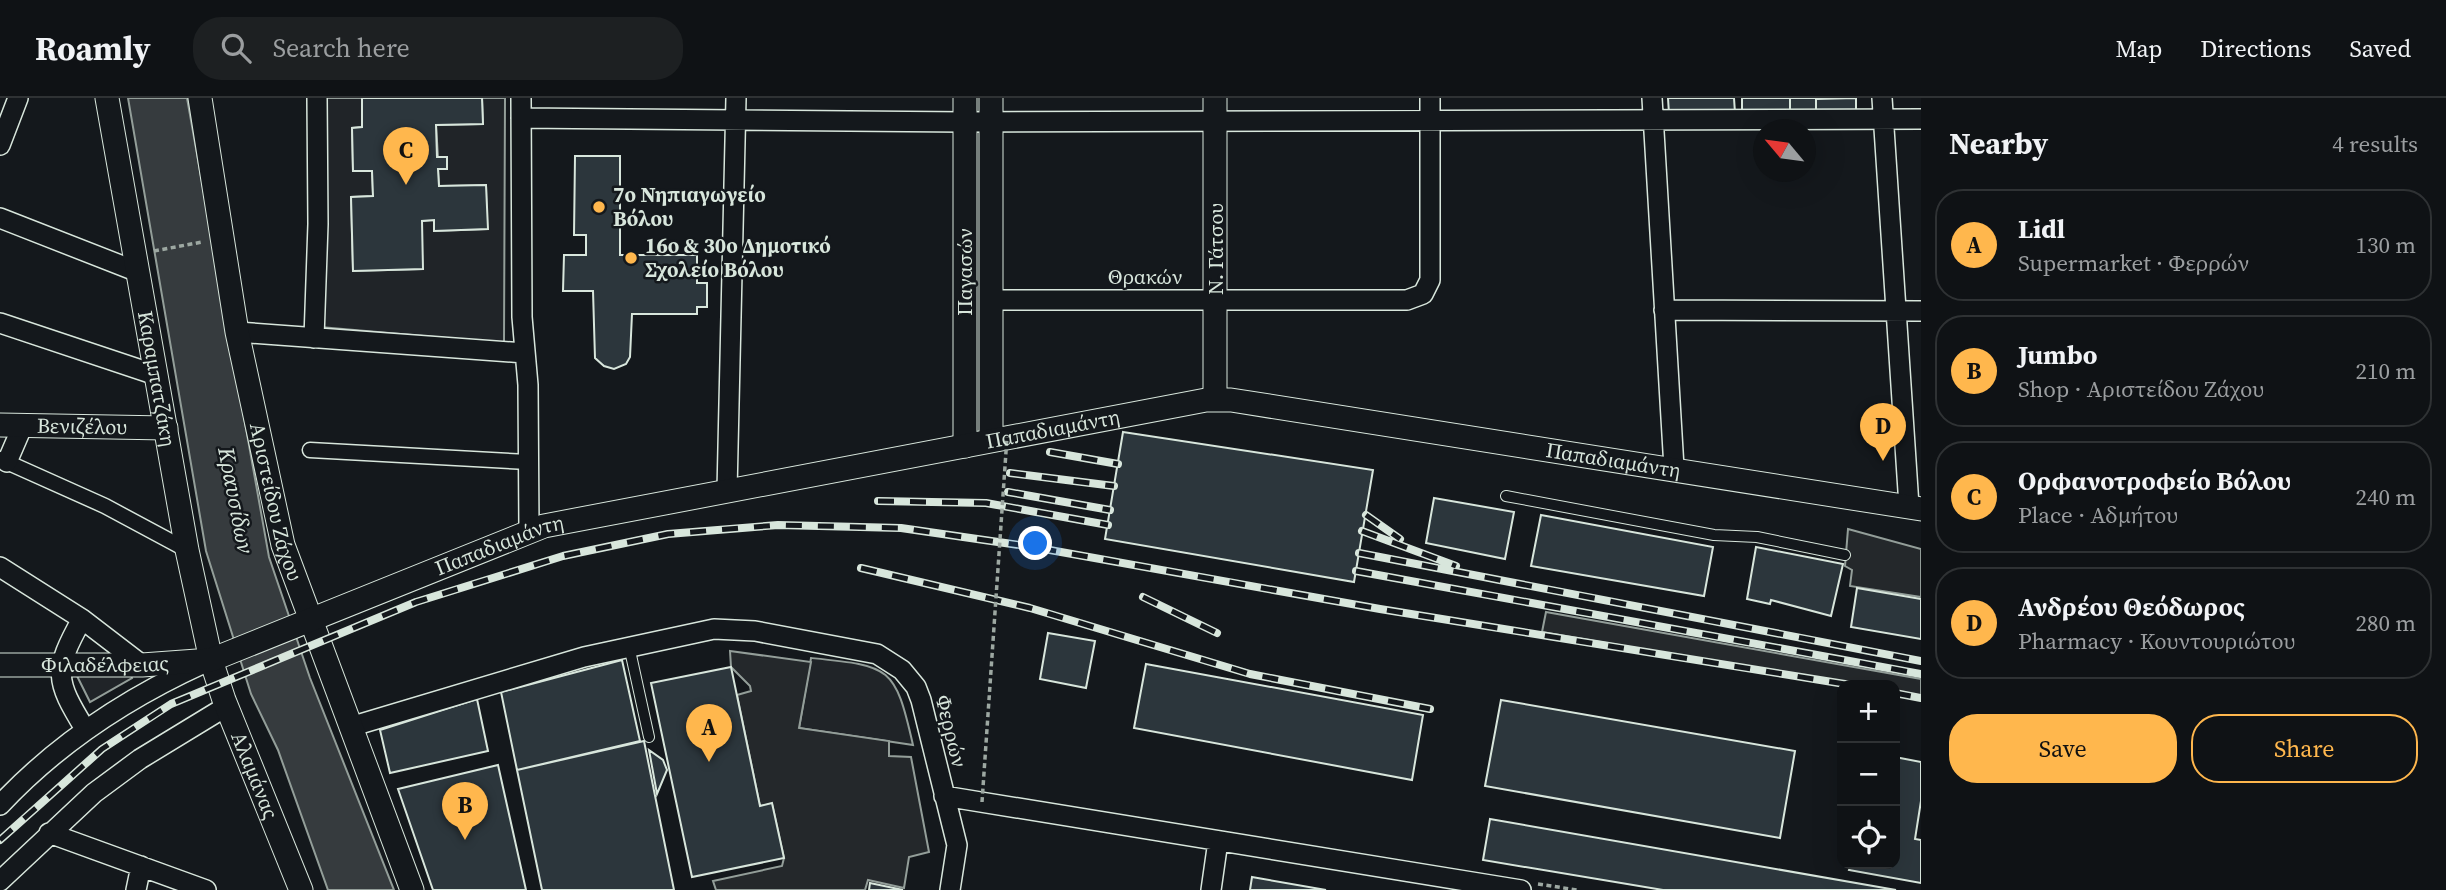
<!DOCTYPE html>
<html lang="en">
<head>
<meta charset="utf-8">
<style>
	body { margin:0; font-family:"Source Serif 4",serif; background:#1d2022; color:#f1f3f6 }
	.controls { position:absolute; right:21px; bottom:21px; display:grid; overflow:hidden; border-radius:14px; box-shadow:0 7px 28px #0002 }
	.controls button { width:63px; height:63px; display:grid; place-items:center; padding:0; border:0; border-bottom:2px solid #2f3234; background:#0f1215; color:#f1f3f6; font:35px sans-serif }
	.compass { position:absolute; left:1753px; top:21px; width:63px; height:63px; border-radius:50%; background:#0f1215; box-shadow:0 7px 28px #0002; rotate:299deg }
	.you { position:absolute; left:1036px; top:446px; width:24px; height:24px; margin:-18px; border:5px solid #fff; border-radius:50%; background:#1a73e8; box-shadow:0 0 0 10px #1a73e833 }
	.badge { display:grid; place-items:center; width:46px; height:46px; border-radius:50%; background:#ffb74d; color:#111; font-size:23px; font-weight:700 }
	.pin { position:absolute; translate:-50% -58px; filter:drop-shadow(0 2px 4px #0008) }
	.pin::after { content:''; position:absolute; top:37px; width:24px; height:21px; background:inherit; clip-path:polygon(0 0,100% 0,50% 100%) }
	.list { margin:0; padding:0; list-style:none }
	h2 { display:flex; justify-content:space-between; align-items:center; height:91px; margin:0; padding:0 28px; font-size:30px }
	h2 small { font-size:23px; font-weight:400; color:#9b9ea0 }
	.list li { display:grid; grid-template-columns:46px 1fr auto; gap:21px; align-items:center; box-sizing:border-box; height:112px; margin:0 14px 14px; padding:0 14px; border:2px solid #2f3234; border-radius:28px }
	.list b { display:block; font-size:26px; white-space:nowrap }
	.list p { margin:0; font-size:23px; white-space:nowrap; color:#9b9ea0 }
	.list em { font-size:23px; font-style:normal; color:#9b9ea0 }
	.actions { display:flex; gap:14px; padding:21px 28px }
	.actions a { flex:1; padding:16px 0; border:2px solid #ffb74d; border-radius:28px; text-align:center; font-size:24px; color:#ffb74d }
	.actions .main { background:#ffb74d; color:#111 }
	.icon { flex:none; width:38px; height:38px; fill:none; stroke:currentColor; stroke-width:2; stroke-linecap:round; stroke-linejoin:round }
	.map { position:relative; flex:none; width:1921px; height:792px; overflow:hidden }
	header { display:flex; align-items:center; gap:42px; box-sizing:border-box; height:98px; padding:0 35px; background:#0f1215; border-bottom:2px solid #2f3234 }
	header strong { font-size:33px }
	nav { display:flex; gap:38px; margin-inline-start:auto; font-size:24px }
	.search { width:490px; height:63px; background:#1d2022; display:flex; align-items:center; gap:18px; box-sizing:border-box; padding:0 24px; border-radius:28px; color:#9b9ea0; font-size:26px }
	main { display:flex }
	aside { flex:1; background:#0f1215 }
	.map>svg:first-child { display:block }
	.green { fill:#202428; stroke:#939e99; stroke-width:2 }
	.parking { fill:#24282b; stroke:#939e99; stroke-width:2 }
	.water { fill:#363b3e; stroke:#939e99; stroke-width:2 }
	.building { fill:#2c363c; stroke:#d8e6dc; stroke-width:2 }
	.lines { fill:none; stroke-linecap:round; stroke-linejoin:round }
	.service-casing { stroke:#d8e6dc; stroke-width:12 }
	.pedestrian-casing { stroke:#d8e6dc; stroke-width:17 }
	.minor-casing { stroke:#d8e6dc; stroke-width:22 }
	.tertiary-casing { stroke:#d8e6dc; stroke-width:25 }
	.path { stroke:#9da8a2; stroke-width:3.5; stroke-dasharray:5 3.5; stroke-linecap:butt }
	.service { stroke:#14181c; stroke-width:10 }
	.pedestrian { stroke:#14181c; stroke-width:14 }
	.minor { stroke:#14181c; stroke-width:19 }
	.tertiary { stroke:#14181c; stroke-width:23 }
	.rail-casing { stroke:#d8e6dc; stroke-width:8 }
	.rail { stroke:#14181c; stroke-width:5; stroke-dasharray:16; stroke-linecap:butt }
	.path-bridge { stroke:#9da8a2; stroke-width:3.5; stroke-dasharray:5 3.5; stroke-linecap:butt }
	.poi-dot { fill:#ffb74d; stroke:#14181c; stroke-width:2.5 }
	.labels { text-anchor:middle; stroke-width:5; stroke-linejoin:round; paint-order:stroke }
	.poi-label { font-size:21px; font-weight:bold; fill:#d8e6dc; stroke:#14181c; text-anchor:start }
	.street-label { font-size:21px; fill:#d8e6dc; stroke:#14181c }
	.water-label { font-size:23px; font-style:italic; fill:#d8e6dc; stroke:#14181c }
</style>
</head>
<body>
<header>
<strong>Roamly</strong>
<div class="search"><svg class="icon" aria-label="search" viewBox="0 0 24 24"><circle cx="10" cy="10" r="6"/><path d="M15 15l6 6"/></svg>Search here</div>
<nav><a>Map</a><a>Directions</a><a>Saved</a></nav>
</header>
<main>
<div class="map">
<svg width="1921" height="792" viewBox="0 0 1921 792">
	<rect width="100%" height="100%" fill="#14181c"/>
	<path class="green" d="M325,0H362V29L352,30L353,73H372L373,98L351,99L353,173L422,171V123L434,122L435,133L487,131L486,87L439,88L438,71H447V59H438L436,27L483,26L482,0H505L504,245L320,229Z
		M811,560C891,568 895,568 913,647L799,630Z
		M130,575L132,580L90,604L76,576Z"/>
	<path class="parking" d="M1848,431L1921,451V499L1850,488L1852,472L1845,468Z
		M1546,514L1921,581V599L1895,594V587H1853L1542,534Z
		M730,553L811,564L799,630L889,643V658L911,659L929,754L909,759L904,790L868,782L865,792H716L713,783L782,768L784,760L772,706L760,708L737,597L751,593L750,588L731,569Z"/>
	<path class="water" d="M128,0H187L269,459L310,580L394,792H328L278,652L251,596L206,453Z"/>
	<path class="building" d="M362,0H482L483,26L436,27L437,59H447V71H438L439,88L486,87L488,131L434,133V122L422,123L423,171L353,173L351,99L373,98L372,73H353L352,30L362,29Z
		M1668,0H1734L1735,15L1669,16Z
		M1742,0H1790V16L1742,17Z
		M1790,0H1816V16H1790Z
		M1856,0V15L1816,16V1Z
		M575,58H620V157H697V185H707V209H697V216H632L630,259L626,266L614,271L604,268L595,260L593,193H563L564,157H586V137H574Z
		M1123,334L1373,372L1354,484L1105,441Z
		M1434,400L1514,414L1505,461L1426,445Z
		M1541,417L1713,449L1704,498L1531,468Z
		M1756,449L1843,466L1831,518L1771,502L1770,506L1747,501Z
		M1857,490L1921,501V541L1851,529Z
		M1048,535L1095,543L1086,590L1040,581Z
		M622,562L640,643L517,672L501,594Z
		M1146,566L1423,617L1412,682L1134,630Z
		M731,569L760,708L772,705L784,760L692,779L651,585Z
		M477,601L488,653L390,675L380,632Z
		M1501,602L1795,653L1780,740L1485,688Z
		M644,643L674,792H542L517,672Z
		M649,652L663,662L667,672L657,696Z
		M1895,659L1921,664V703L1915,741L1921,742V785L1849,772L1851,766H1895Z
		M498,667L526,792H433L398,691Z
		M1490,721L1896,792H1663L1483,762Z
		M1252,779L1326,792H1250Z
		M870,785L903,792H869Z"/>
	<g class="lines">
		<defs>
			<path id="service" d="M1506,398L1714,437L1757,439L1845,457
				M629,548L649,639"/>
			<path id="pedestrian" d="M310,352L528,364
				M0,361L105,408L187,452"/>
			<path id="minor" d="M521,0L522,219L528,287L529,432
				M1652,0L1674,370
				M1882,0L1909,408
				M521,20L965,24L1921,21
				M0,47L18,0
				M0,120L138,174
				M991,202H1407L1423,196L1430,182V0
				M1664,212L1921,213
				M0,225L156,277
				M237,234L524,255
				M314,240L318,126L317,0
				M7,364L23,327
				M727,393L736,0
				M0,469L82,521L142,567
				M82,521C53,573 55,582 85,631
				M350,629L584,559L714,531L755,533L877,556L902,572L916,589L921,602L957,747L950,792
				M944,698L1521,792
				M0,707C58,645 127,600 204,565
				M49,735L206,792
				M0,783L94,695L140,661L227,608
				M136,792L141,768
				M1211,792L1218,743"/>
			<g id="tertiary">
				<path id="s1" d="M107,0L187,452L211,562L224,602L301,792"/>
				<path id="s2" d="M200,0L237,234L283,447L412,792"/>
				<path d="M1215,0V301"/>
				<path id="s3" d="M0,327L166,330"/>
				<path d="M991,342V0"/>
				<path d="M965,348V0"/>
				<path id="s4" d="M0,567H142L211,562L544,428L1206,302H1231L1921,411"/>
			</g>
		</defs>
		<use href="#service" class="service-casing"/>
		<use href="#pedestrian" class="pedestrian-casing"/>
		<use href="#minor" class="minor-casing"/>
		<use href="#tertiary" class="tertiary-casing"/>
		<path class="path" d="M154,153L202,144
			M1538,786L1577,792"/>
		<use href="#service" class="service"/>
		<use href="#pedestrian" class="pedestrian"/>
		<use href="#minor" class="minor"/>
		<use href="#tertiary" class="tertiary"/>
		<defs>
			<path id="rail" d="M1050,354L1118,366
				M1010,375L1114,388
				M1008,394L1110,412
				M878,403L986,405L1108,427
				M1366,417L1400,441
				M1362,433L1456,468
				M1359,455L1921,563
				M861,470L1030,510L1250,576L1430,611
				M1356,473L1921,576
				M1143,499L1217,535
				M1895,595L1921,600
				M0,742L102,651L171,606L416,504L563,458L668,436L778,427L901,430L1033,449L1380,511L1851,587"/>
		</defs>
		<use href="#rail" class="rail-casing"/>
		<use href="#rail" class="rail"/>
		<path class="path-bridge" d="M982,704L1007,339"/>
	</g>
	<g class="poi-dot">
		<circle cx="599" cy="109" r="7"/>
		<circle cx="631" cy="160" r="7"/>
	</g>
	<g class="labels">
		<g class="poi-label">
			<text x="613" y="104">7ο Νηπιαγωγείο<tspan x="613" dy="24">Βόλου</tspan></text>
			<text x="645" y="155">16ο &amp; 30ο Δημοτικό<tspan x="645" dy="24">Σχολείο Βόλου</tspan></text>
		</g>
		<g class="street-label">
			<text transform="translate(1216 151) rotate(-90)" y="7">Ν. Γάτσου</text>
			<text transform="translate(965 174) rotate(-90)" y="7">Παγασών</text>
			<text x="1145" y="186">Θρακών</text>
			<text dy="7" stroke="none"><textPath href="#s1" startOffset="285">Καραμπατζάκη</textPath></text>
			<text dy="7" stroke="none"><textPath href="#s3" startOffset="82">Βενιζέλου</textPath></text>
			<text dy="7" stroke="none"><textPath href="#s4" startOffset="1088">Παπαδιαμάντη</textPath></text>
			<text dy="7" stroke="none"><textPath href="#s4" startOffset="1656">Παπαδιαμάντη</textPath></text>
			<text dy="7" stroke="none"><textPath href="#s2" startOffset="411">Αριστείδου Ζάχου</textPath></text>
			<text dy="7" stroke="none"><textPath href="#s4" startOffset="522">Παπαδιαμάντη</textPath></text>
			<text dy="7" stroke="none"><textPath href="#s4" startOffset="105">Φιλαδέλφειας</textPath></text>
			<text transform="translate(951 633) rotate(76)" y="7">Φερρών</text>
			<text dy="7" stroke="none"><textPath href="#s1" startOffset="695">Αλαμάνας</textPath></text>
		</g>
		<g class="water-label">
			<text transform="translate(236 402) rotate(79)" y="8">Κραυσίδων</text>
		</g>
	</g>
</svg>
<div class="controls">
<button>+</button>
<button>−</button>
<button><svg class="icon" aria-label="locate" viewBox="0 0 24 24"><circle cx="12" cy="12" r="6"/><path d="M12 2v4M12 18v4M2 12h4M18 12h4"/></svg></button>
</div>
<svg class="compass" viewBox="-18 -18 36 36"><path d="M0-13l5 13h-10z" fill="#e53935"/><path d="M0 13l5-13h-10z" fill="#9b9ea0"/></svg>
<div class="you"></div>
<div class="pin badge" style="left:709px;top:664px">A</div>
<div class="pin badge" style="left:465px;top:742px">B</div>
<div class="pin badge" style="left:406px;top:87px">C</div>
<div class="pin badge" style="left:1883px;top:363px">D</div>
</div>
<aside>
<h2>Nearby<small>4 results</small></h2>
<ul class="list">
<li><span class="badge">A</span><div><b>Lidl</b><p>Supermarket · Φερρών</p></div><em>130 m</em></li>
<li><span class="badge">B</span><div><b>Jumbo</b><p>Shop · Αριστείδου Ζάχου</p></div><em>210 m</em></li>
<li><span class="badge">C</span><div><b>Ορφανοτροφείο Βόλου</b><p>Place · Αδμήτου</p></div><em>240 m</em></li>
<li><span class="badge">D</span><div><b>Ανδρέου Θεόδωρος</b><p>Pharmacy · Κουντουριώτου</p></div><em>280 m</em></li>
</ul>
<div class="actions"><a class="main">Save</a><a>Share</a></div>
</aside>
</main>
</body>
</html>
